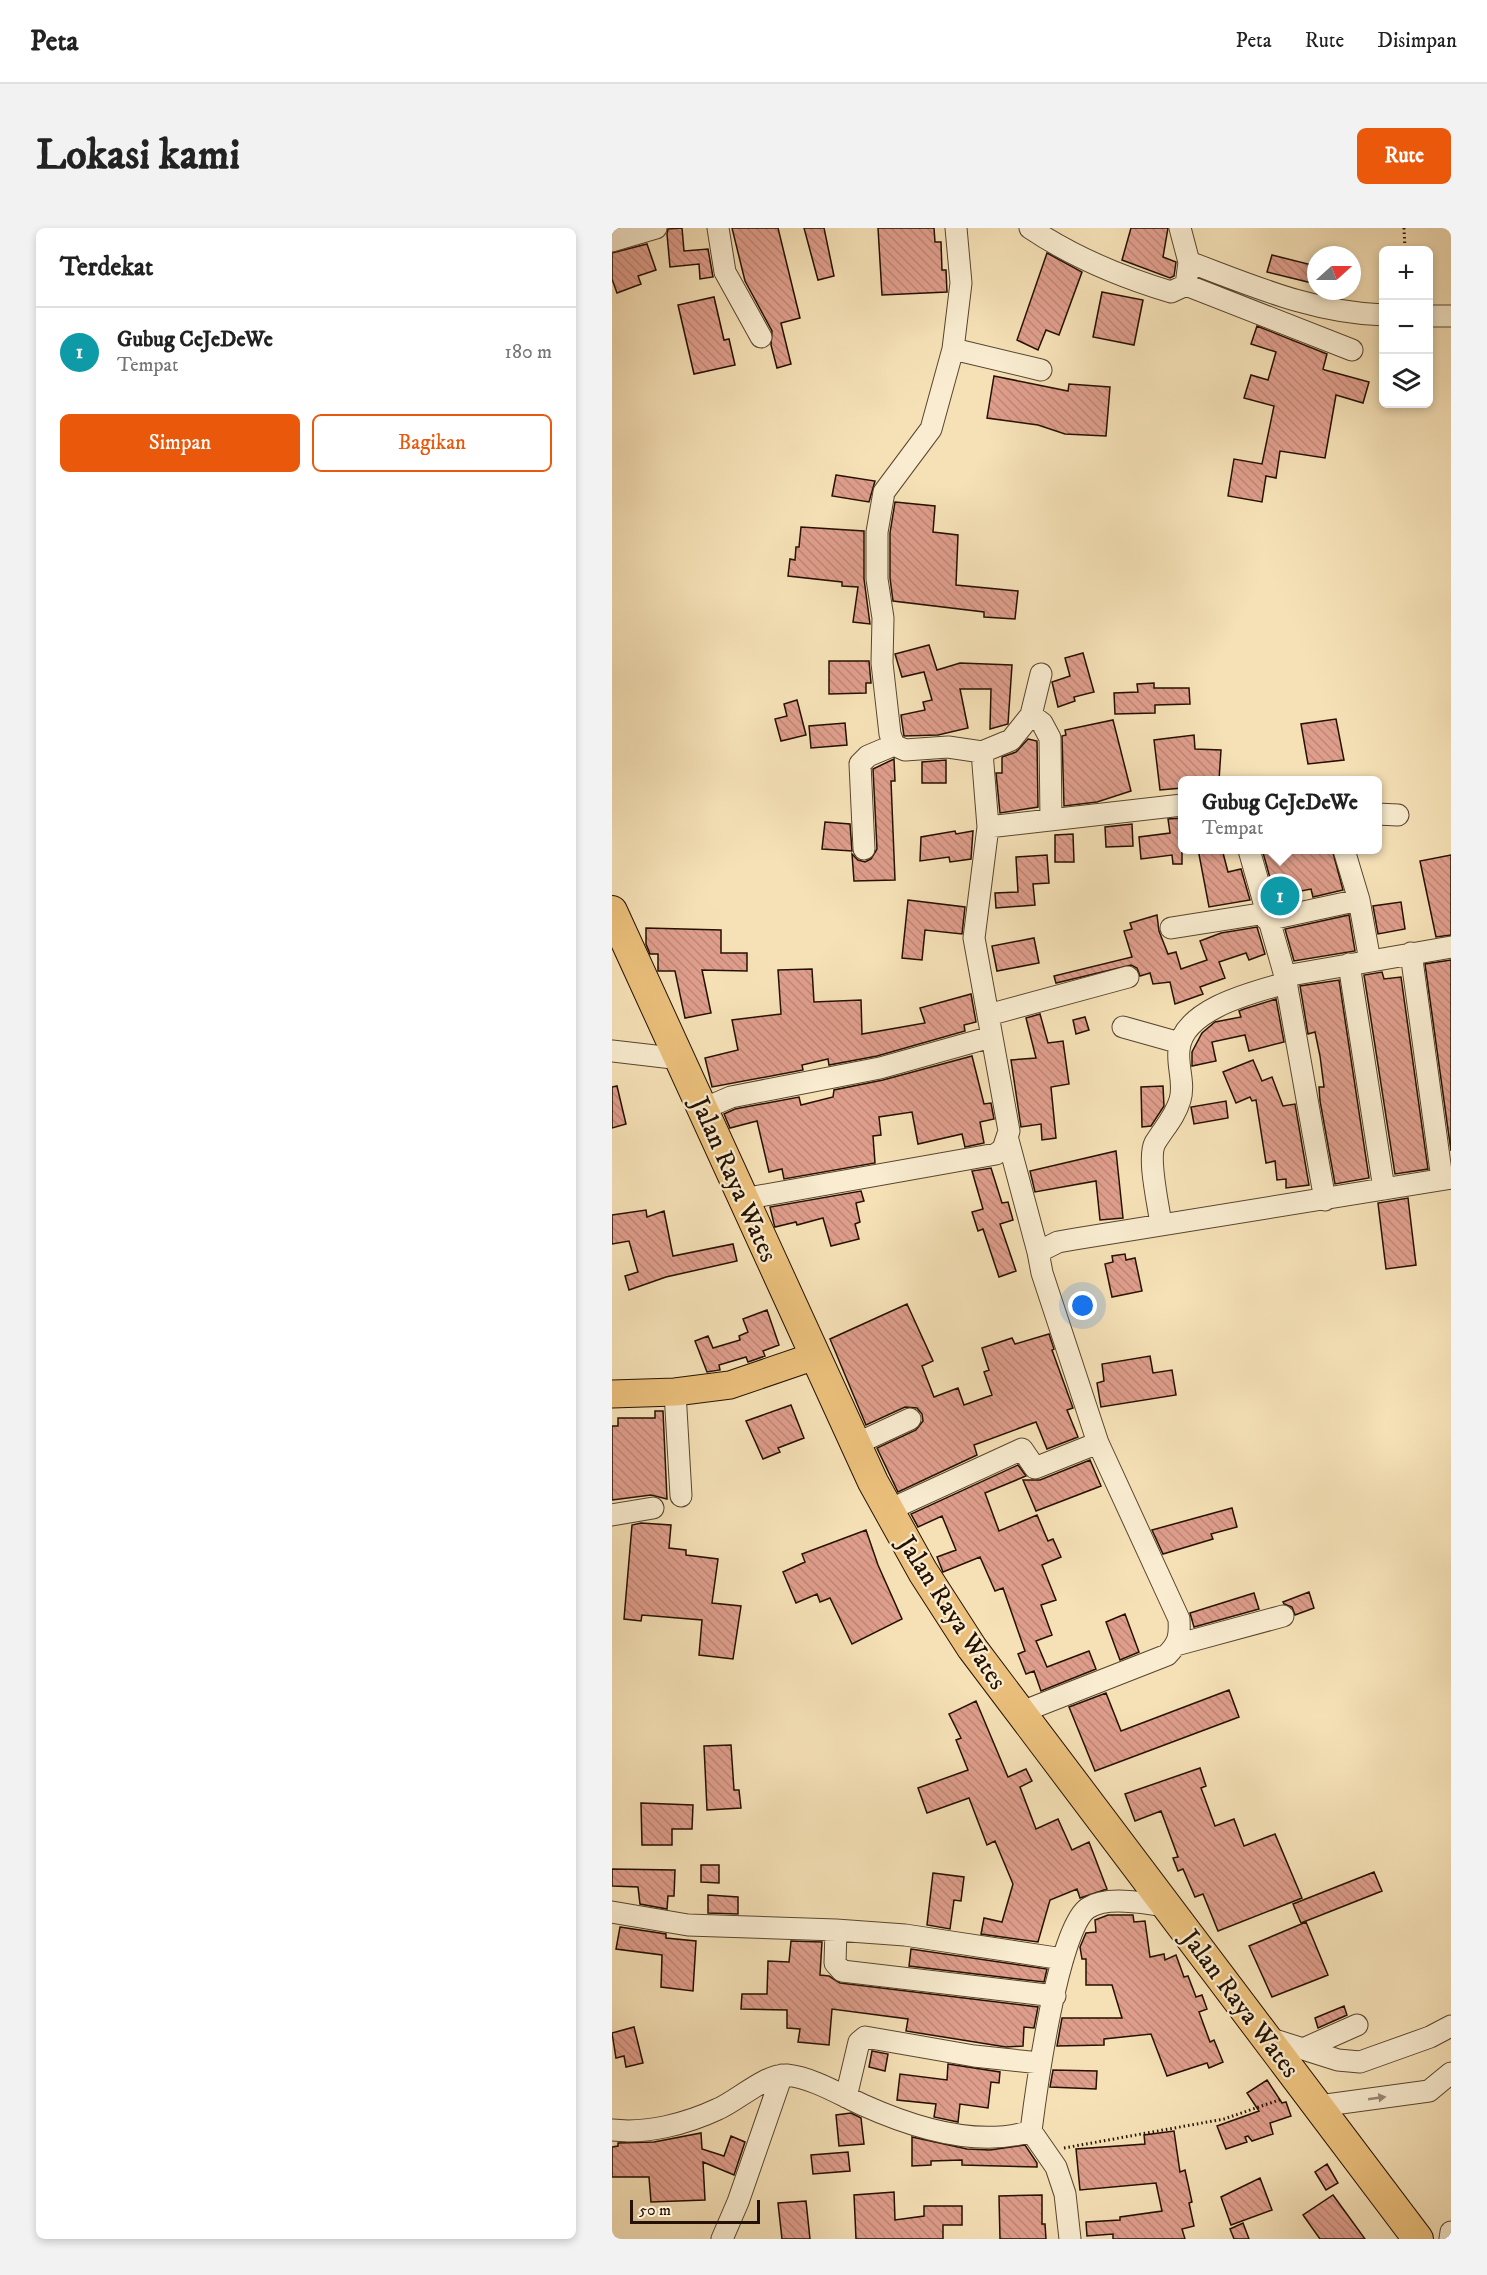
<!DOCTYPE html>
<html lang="id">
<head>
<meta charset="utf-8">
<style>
	body { margin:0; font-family:"IM FELL DW Pica",serif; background:#f2f2f2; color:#222 }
	.controls { position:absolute; right:18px; top:18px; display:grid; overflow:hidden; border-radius:9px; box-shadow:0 3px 9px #0003 }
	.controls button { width:54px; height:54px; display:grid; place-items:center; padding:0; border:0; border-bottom:2px solid #e0e0e0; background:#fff; color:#222; font:30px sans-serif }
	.compass { position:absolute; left:695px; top:18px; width:54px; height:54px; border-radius:50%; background:#fff; box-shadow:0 3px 9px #0003; rotate:69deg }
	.scale { position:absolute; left:18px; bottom:15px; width:130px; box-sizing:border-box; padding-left:6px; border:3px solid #241101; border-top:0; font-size:16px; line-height:21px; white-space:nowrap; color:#241101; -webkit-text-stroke:4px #f9ecd0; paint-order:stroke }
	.you { position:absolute; left:471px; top:1078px; width:21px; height:21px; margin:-15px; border:4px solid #fff; border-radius:50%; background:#1a73e8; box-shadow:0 0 0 9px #1a73e833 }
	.badge { display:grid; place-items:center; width:39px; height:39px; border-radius:50%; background:#ea580c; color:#fff; font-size:20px; font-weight:700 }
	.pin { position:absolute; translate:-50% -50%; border:3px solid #fff; box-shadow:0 2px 6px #0006 }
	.popup { position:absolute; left:566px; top:548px; width:204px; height:78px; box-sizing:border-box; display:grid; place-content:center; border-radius:9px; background:#fff; filter:drop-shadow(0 2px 4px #0005); font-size:20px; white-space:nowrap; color:#767676 }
	.popup b { font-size:22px; color:#222 }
	.popup::after { content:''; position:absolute; left:50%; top:100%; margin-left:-12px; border:12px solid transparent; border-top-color:#fff }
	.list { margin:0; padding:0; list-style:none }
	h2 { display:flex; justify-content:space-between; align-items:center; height:78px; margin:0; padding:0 24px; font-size:26px }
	h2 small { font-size:20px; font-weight:400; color:#767676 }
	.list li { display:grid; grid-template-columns:39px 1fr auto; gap:18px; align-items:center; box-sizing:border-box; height:90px; padding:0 24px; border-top:2px solid #e0e0e0 }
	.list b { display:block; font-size:22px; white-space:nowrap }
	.list p { margin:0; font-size:20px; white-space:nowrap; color:#767676 }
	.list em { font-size:20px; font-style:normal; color:#767676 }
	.actions { display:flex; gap:12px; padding:18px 24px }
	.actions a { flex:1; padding:14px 0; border:2px solid #ea580c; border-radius:9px; text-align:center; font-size:21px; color:#ea580c }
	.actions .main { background:#ea580c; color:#fff }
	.icon { flex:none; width:33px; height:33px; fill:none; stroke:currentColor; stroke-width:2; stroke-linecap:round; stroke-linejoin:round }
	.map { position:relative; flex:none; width:839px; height:2011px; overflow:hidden; border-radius:9px }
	header { display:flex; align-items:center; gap:36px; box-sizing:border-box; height:84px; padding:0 30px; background:#fff; border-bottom:2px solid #e0e0e0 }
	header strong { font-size:28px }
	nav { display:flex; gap:33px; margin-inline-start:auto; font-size:21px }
	.intro { display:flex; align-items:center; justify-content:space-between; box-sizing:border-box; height:144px; padding:0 36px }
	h1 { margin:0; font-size:42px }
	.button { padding:15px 27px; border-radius:9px; background:#ea580c; color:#fff; font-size:21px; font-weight:700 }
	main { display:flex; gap:36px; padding:0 36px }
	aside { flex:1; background:#fff; border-radius:9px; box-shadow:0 3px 9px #0003 }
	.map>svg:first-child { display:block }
	.building { fill:url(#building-back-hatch); stroke:#241101; stroke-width:1.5 }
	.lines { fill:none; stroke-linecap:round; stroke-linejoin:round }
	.minor-casing { stroke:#58452e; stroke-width:23 }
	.major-casing { stroke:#241101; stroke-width:29 }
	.highway-casing { stroke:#241101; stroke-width:32 }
	.path { stroke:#241101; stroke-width:3; stroke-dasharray:1.5 3; stroke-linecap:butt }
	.minor { stroke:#f9ecd0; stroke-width:21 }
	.major { stroke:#ebc07c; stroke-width:27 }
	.highway { stroke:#ebc07c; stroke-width:30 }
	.oneway { fill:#998973 }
	.labels { text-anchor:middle; stroke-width:4.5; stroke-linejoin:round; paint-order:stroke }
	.street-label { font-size:26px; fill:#241101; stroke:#f9ecd0 }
</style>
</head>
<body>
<header>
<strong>Peta</strong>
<nav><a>Peta</a><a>Rute</a><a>Disimpan</a></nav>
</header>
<div class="intro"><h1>Lokasi kami</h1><a class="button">Rute</a></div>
<main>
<aside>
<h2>Terdekat<small></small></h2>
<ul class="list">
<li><span class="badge" style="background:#0f9aa8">1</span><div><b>Gubug CeJeDeWe</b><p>Tempat</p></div><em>180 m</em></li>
</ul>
<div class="actions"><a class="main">Simpan</a><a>Bagikan</a></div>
</aside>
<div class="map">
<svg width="839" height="2011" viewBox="0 0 839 2011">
	<defs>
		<pattern id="building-back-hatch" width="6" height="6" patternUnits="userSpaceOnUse" patternTransform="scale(1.5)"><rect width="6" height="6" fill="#df9e8c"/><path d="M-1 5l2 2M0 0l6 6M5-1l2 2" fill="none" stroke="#bf8777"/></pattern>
	</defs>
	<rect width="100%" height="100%" fill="#f6e1b7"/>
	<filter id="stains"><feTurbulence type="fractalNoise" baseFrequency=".00333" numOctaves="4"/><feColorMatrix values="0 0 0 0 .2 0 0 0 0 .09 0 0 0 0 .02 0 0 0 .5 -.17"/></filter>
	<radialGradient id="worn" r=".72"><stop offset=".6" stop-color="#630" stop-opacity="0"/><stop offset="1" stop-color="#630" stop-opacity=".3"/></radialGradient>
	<path class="building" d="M70,0L72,23L96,21L101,49L88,51L87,36L58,39L55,6L56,1Z
		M120,0H166L188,90L169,95L179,136L165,140L159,117L160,103L133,53Z
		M192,0H212L222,48L206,52Z
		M266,0H322L323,14H329L330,42H334L335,64L270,67Z
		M519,0H556L551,29L564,34L562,48L558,50L510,32Z
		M35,16L44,42L26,48L29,56L5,65L0,51V25Z
		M435,25L470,44L447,107L434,102L426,122L405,112Z
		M660,27L704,38V56L655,44Z
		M490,64L531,72L522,117L481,109Z
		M102,69L112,112L117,111L123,137L82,146L66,77Z
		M645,98L715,126L711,141L713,142L757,154L751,175L724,167L713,230L668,223L664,250L654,248L650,274L616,268L622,231L650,236L662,178L632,170L639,147L656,152L664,124L639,116Z
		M382,148L456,163L457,156L498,159L494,208L453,206L426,197L375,190Z
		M224,247L263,253L257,274L220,268Z
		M283,274L323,278L321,304L346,307L344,357L406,363L403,391L372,389V384L281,373L278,350V305Z
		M189,299L252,303V351L258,396L241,394L246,359L230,358V354L176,348L178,331L183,332L184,319H187Z
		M317,417L325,442L348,435L400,437L396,496L378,501L379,461H348L356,500L326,507L292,508L289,487L313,482L311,474L320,472L312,444L290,449L283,426Z
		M471,425L482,464L462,469L463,473L446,479L440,454L458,448L453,430Z
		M217,433H257L259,455H254V465L217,466Z
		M542,455V460H577L578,476L543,477V485L503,486L502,465L526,464L525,456Z
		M185,472L194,507L169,513L163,491L175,488L172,476Z
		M724,491L732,532L696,536L689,496Z
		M501,492L519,563L485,574L452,578L450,508L454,507L453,502Z
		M233,495L235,517L199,520L197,498Z
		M582,507L583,521L609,522L607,552H570V560L548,562L542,512Z
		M416,511L425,513L426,579L388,585L384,545H390V529L404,524Z
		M282,531L283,553H279L283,652L242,653L240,626L246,632L253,634L259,631L265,621L261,541Z
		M334,532V555H310V534Z
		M570,590V636H561L560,627L529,631L527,609L558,605L556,591Z
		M213,594L238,596L240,623L210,621Z
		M520,596L521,618L494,619L493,599Z
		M343,603L344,606L361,603L359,631L338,634L337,629L308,633L309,609Z
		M461,606L462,634H443V607Z
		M586,621H610L616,644L629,641L638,672L597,679Z
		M650,621H720L731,662L701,669L699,661L663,668Z
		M435,627L437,655L421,656L423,677L384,680L383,665L406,664L404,629Z
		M839,627V707L824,709L808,633Z
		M296,672L353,679L350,706L313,702L310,732L290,730Z
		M789,674L793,701L766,706L761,678Z
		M545,687L547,703L556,726L564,724L569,741L595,732L588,713L609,705L645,699L653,726L637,732L634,725L607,734L613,750L588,759L591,766L563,776L558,754L541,756L538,745L528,748L525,740L519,737L444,755L442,748L520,729L512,703L520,701L518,695Z
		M737,687L743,723L682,733L673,701Z
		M34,700L109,702V725H135V743L90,742L99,785L73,790L63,743H46V726H38L34,716Z
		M422,710L427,735L385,743L380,718Z
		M839,732V923L813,736Z
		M200,741L202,774L249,772L250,806L313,795L308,780L359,766L364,794L352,797L353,803L265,828L217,837L216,831L190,837L191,842L100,859L93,830L126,822L120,792L169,786L166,742Z
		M770,744L772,751L789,749L816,941L783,946L752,747Z
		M727,752L757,950L723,956L708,873L707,859H712L708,828L703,804L696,806L688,758Z
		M664,771L672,814L637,823L633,807L600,814L604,833L580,838V824L590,805L603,794L629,789L627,783L632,781Z
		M428,786L436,815L451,813L457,856L439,859L444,910L430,912L429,896L409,899L399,832L424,830L414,790Z
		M473,789L477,802L464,806L461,792Z
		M360,828L372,876L379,875L382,891L368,894L372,915L353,919L350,906L306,916L300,884L267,889L269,907L261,908L263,935L172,951L170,941L157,944L145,893L118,900L112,886L123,881L187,869L189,877L221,869L222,862L271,852Z
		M641,832L650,853L660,849L671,878L683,876L697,957L674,960V951L665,952L663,933L654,935L644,872L640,873L638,869L624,875L611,844Z
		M5,858L14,896L0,900V859Z
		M551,858L552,878L539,898L530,899L529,859Z
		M614,873L616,890L582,896L579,879Z
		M504,923L511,990L488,992L484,953L423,964L418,943Z
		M379,940L390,975L396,974L401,992L388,996L404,1043L387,1049L371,1001L366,1003L360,984L371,981L360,943Z
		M249,963L252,973L244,975L248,994L243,996L247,1011L219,1018L211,990L185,997L184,994L163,999L162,996L158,979Z
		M796,970L804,1037L774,1041L766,975Z
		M34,982L35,989L52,983L61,1028L121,1016L125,1033L54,1049L17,1062L13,1048L26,1044L17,1013L0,1016V987Z
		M513,1026L514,1032L523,1030L530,1063L500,1069L493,1036L501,1034L500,1028Z
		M295,1076L321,1133L310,1138L322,1169L346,1160L352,1177L380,1167L372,1144L377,1142L370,1120L400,1110L403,1116L437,1106L442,1121L440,1122L461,1180L455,1182L466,1209L435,1221L424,1194L362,1217L365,1227L286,1264L265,1220L304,1202L311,1193L310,1186L305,1180L293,1179L254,1197L218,1111Z
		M155,1082L167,1117L151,1123L153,1128L136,1134L134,1129L107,1137L108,1142L95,1144L83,1113L96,1108L101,1120L128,1112L127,1108L136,1104L131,1091Z
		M538,1128L541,1145L560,1142L564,1167L489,1179L485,1155L492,1153L490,1136Z
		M179,1177L192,1210L166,1220L168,1224L151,1231L134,1193Z
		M43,1183H51L55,1271L39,1267L0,1272V1198H6V1190H43Z
		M478,1232L489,1258L424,1283L411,1252H428Z
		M406,1237L414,1248L373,1265L387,1303L425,1287L436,1313L441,1311L449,1329L430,1337L444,1372L429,1377L440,1407L424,1413L435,1439L477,1423L484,1441L429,1463L422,1443L414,1446L406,1426L413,1423L391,1360L383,1363L368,1329L331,1344L325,1329L344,1322L330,1288L306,1299L299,1286Z
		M620,1280L625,1299L599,1306L601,1311L551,1326L540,1302Z
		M29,1295L59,1297L57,1320L74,1322V1327L106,1331L100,1375L129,1378L121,1431L87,1427L90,1392L30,1387L29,1393L12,1391L20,1297Z
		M254,1302L266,1337L290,1391L240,1416L218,1370L208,1374L205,1366L184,1375L171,1344L193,1334L190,1326Z
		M697,1364L702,1380L683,1387L680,1379L672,1376L671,1374Z
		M642,1365L647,1381L582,1399L578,1385Z
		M513,1386L527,1424L508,1432L494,1394Z
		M617,1462L627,1489L483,1543L457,1479L494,1465L509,1503Z
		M364,1473L396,1549L414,1541L420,1553L408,1559L424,1601L446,1591L460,1622L477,1614L495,1661L468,1670L465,1661L438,1672L426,1714L369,1706L372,1690L390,1694L401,1656L383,1613L375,1617L357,1570L315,1585L306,1560L356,1542L344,1512L349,1510L337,1486Z
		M119,1517L122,1562H127L129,1580L95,1582L92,1518Z
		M588,1540L594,1558L589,1560L603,1598L622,1591L632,1618L663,1606L690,1670L606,1703L591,1666L583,1669L571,1641L566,1643L561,1630L566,1629L549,1583L523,1593L513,1566Z
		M29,1575L81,1577L80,1601H60V1617H30Z
		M89,1637H107V1655L89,1654Z
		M0,1641L63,1642L62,1668H56L55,1681L28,1676L26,1659L0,1658Z
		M762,1644L770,1663L689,1695L681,1676Z
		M321,1645L352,1649L349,1673L342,1672L338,1701L315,1697Z
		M96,1667L126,1669V1686L96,1685Z
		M496,1687H521L522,1694L533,1693L538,1729L552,1726L553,1732L564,1727L572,1749L576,1748L584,1769L590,1767L595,1781L587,1784L598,1814L602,1812L611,1834L597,1840L595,1835L555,1848L539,1806L492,1811V1817L445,1818L450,1790H510L500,1757H474V1731H470L468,1719L474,1705L484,1704L483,1692Z
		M694,1694L716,1747L660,1769L637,1718Z
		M8,1699L54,1706V1710L84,1713L81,1763L49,1759L50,1727L4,1721Z
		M179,1713L210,1714L208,1747L217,1748L228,1755L426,1779L422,1800L412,1799L411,1818L394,1819L294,1803L296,1791L220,1781L217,1817L186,1814L188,1801L175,1800V1782L129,1781L130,1766H155L156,1733L177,1734Z
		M299,1721L435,1741L432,1754L297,1738Z
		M732,1778L735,1787L706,1800L703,1790Z
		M22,1799L31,1835L14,1839L12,1828L4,1830L0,1805Z
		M260,1823L276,1826L273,1843L257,1839Z
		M336,1836L388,1844L387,1855L379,1854L376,1880L348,1876L346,1894L322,1889L324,1876L285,1872L288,1846L335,1852Z
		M441,1842L485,1843L484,1861L438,1859Z
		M655,1852L670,1875L674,1874L679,1888L658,1895L661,1906L640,1913L636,1908L633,1909L635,1914L614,1921L605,1898L647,1883L635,1865Z
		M239,1885L249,1890L252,1916L227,1918L224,1887Z
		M562,1903L568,1944L573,1942L580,1974L577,1975L582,1998L570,2001L573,2011H501V2006L475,2008L474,1994L508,1992V1989L550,1983L544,1955L468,1962L464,1921L533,1916L532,1907Z
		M89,1905L90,1921L112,1928L119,1908L133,1914L122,1947L91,1934L93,1972L39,1974L37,1949H0V1919L6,1918V1915L42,1914Z
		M300,1909L355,1921L378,1922L413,1917L425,1935V1939L350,1937V1932L319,1933V1937L300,1938Z
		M236,1924L238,1943L201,1946L199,1927Z
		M715,1936L726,1955L714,1962L703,1944Z
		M648,1950L660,1982L619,1997L609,1969Z
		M282,1964L283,1992L312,1988V1978H350V1997H331V2011H244L242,1967Z
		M430,1967V1996H433L434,2011H388L387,1968Z
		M721,1967L753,2011H708L691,1987Z
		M194,1973L198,2011H170L166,1975Z
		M631,1995L637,2011H622L618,2001Z"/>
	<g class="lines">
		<defs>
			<path id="minor" d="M106,0L113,44L149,109
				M344,0L349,55L341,121L319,201L272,264L265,304V351L271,390L270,435L278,506L282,517L293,522L336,519L370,524L399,512L419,487L429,446
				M418,0C461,29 509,49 559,64L574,57L577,34
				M568,0L577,34C641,58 702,85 772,87
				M0,13L44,0
				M574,57L740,122
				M816,88H839
				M341,121L429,142
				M419,487L430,495L438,510L439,592
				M765,586L786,587
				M376,599L570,577
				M252,621L248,536L256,528L282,517
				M637,622L673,748L713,972
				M747,672L758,733
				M655,692L747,672L732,622
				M559,700L654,685
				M799,725L830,951
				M737,736L772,961
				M673,748L839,719
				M376,787L516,749
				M511,799L568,815
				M0,823L69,831
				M91,881L119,869L268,840L379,809
				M396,912L426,1024
				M131,971L384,926L391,921L397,903L362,710L376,599L370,524
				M549,997C547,979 535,930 543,915C552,900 563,889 568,872C573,855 565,839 567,822C570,781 642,764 674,755
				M63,1164L69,1268
				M244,1216L298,1191
				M277,1282L410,1221L423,1240L486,1215
				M0,1287L41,1280
				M564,1417L671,1388
				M407,1485L555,1427C567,1415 568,1408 567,1391L486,1215L430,1045L426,1024L446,1014L463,1011L839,950
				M0,1684L76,1697L224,1702L293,1707L451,1731
				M224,1702L223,1735L230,1743L443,1768
				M653,1809L726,1832L748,1834L818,1809L839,1798
				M691,1821L745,1797
				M234,1869L247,1814L253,1809L362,1828L428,1835
				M707,1878L817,1863L839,1845
				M0,1902C35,1906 74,1896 106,1881C125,1873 155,1845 175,1847C201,1850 227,1866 251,1877C300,1899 366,1920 419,1903
				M110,2011L126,1974L170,1847
				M458,2011L453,1966L444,1939L419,1903C424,1863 446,1699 476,1680C497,1667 533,1676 557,1678
				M838,2011L839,2004"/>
			<path id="major" d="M0,1166L63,1164L118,1157L203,1128"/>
			<path id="highway" d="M0,683L261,1254L311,1344L360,1420L806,2011"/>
		</defs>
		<use href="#minor" class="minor-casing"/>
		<use href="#major" class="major-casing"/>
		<use href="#highway" class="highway-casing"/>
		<path class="path" d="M792,0L793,22
			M452,1920L612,1891L670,1871"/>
		<use href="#minor" class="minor"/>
		<use href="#major" class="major"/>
		<use href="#highway" class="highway"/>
	</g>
	<defs><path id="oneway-solid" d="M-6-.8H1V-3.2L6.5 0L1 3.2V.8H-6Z" transform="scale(1.5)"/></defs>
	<use class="oneway" href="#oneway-solid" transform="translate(765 1870) rotate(-8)"/>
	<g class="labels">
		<g class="street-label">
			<text transform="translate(123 951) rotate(66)" y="9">Jalan Raya Wates</text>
			<text transform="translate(341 1384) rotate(57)" y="9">Jalan Raya Wates</text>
			<text transform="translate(629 1775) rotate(53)" y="9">Jalan Raya Wates</text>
		</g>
	</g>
	<rect width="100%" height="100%" filter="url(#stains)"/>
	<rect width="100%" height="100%" fill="url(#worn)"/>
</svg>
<div class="controls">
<button>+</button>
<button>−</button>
<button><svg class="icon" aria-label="layers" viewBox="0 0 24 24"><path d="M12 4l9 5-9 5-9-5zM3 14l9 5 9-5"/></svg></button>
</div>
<svg class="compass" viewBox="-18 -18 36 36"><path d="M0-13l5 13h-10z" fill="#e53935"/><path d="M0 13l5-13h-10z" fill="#767676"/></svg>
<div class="scale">50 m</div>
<div class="you"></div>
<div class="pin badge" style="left:668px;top:668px;background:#0f9aa8">1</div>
<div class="popup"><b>Gubug CeJeDeWe</b>Tempat</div>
</div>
</main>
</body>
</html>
